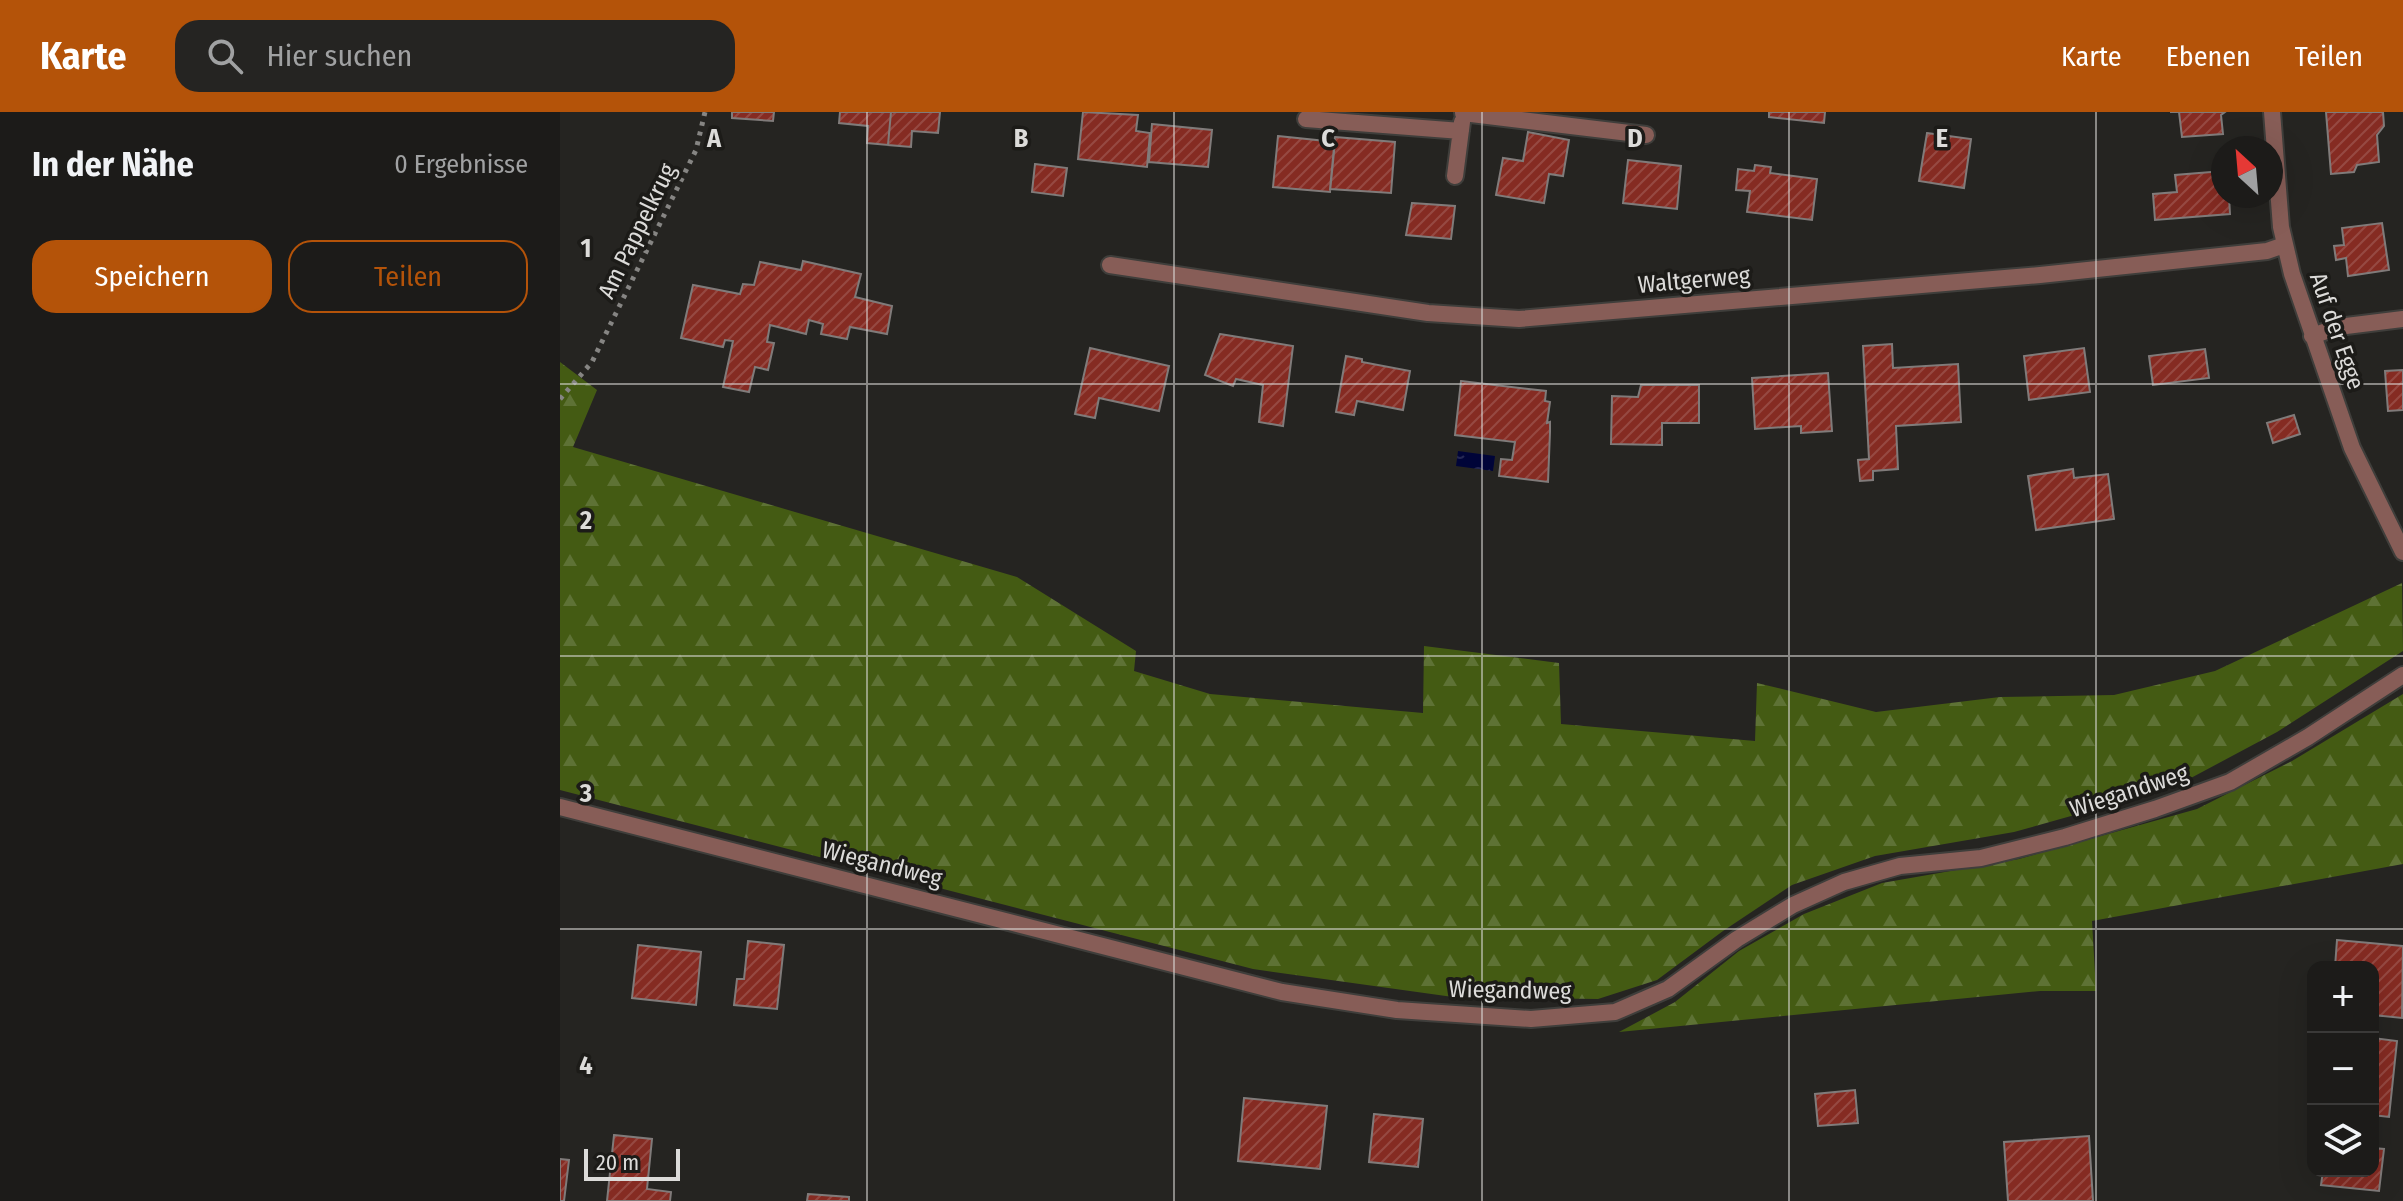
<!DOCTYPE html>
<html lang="de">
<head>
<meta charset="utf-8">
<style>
	body { margin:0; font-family:"Fira Sans Condensed",sans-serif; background:#252422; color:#f1f3f6 }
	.controls { position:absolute; right:24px; bottom:24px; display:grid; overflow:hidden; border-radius:16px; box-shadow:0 8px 32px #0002 }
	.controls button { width:72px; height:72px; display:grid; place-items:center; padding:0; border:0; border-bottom:2px solid #3a3938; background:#1c1b19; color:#f1f3f6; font:40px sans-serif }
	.compass { position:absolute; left:1651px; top:24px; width:72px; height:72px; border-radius:50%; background:#1c1b19; box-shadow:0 8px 32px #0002; rotate:334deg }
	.scale { position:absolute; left:24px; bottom:20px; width:96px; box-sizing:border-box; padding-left:8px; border:4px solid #dcdbd9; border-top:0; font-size:22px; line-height:28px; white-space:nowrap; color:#dcdbd9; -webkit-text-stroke:6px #1c1b18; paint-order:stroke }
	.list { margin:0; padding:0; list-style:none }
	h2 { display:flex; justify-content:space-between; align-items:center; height:104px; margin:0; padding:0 32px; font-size:34px }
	h2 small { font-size:26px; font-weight:400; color:#a0a1a2 }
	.actions { display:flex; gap:16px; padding:24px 32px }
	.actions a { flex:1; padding:18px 0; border:2px solid #b45309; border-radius:24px; text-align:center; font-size:28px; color:#b45309 }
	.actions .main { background:#b45309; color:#fff }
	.icon { flex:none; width:44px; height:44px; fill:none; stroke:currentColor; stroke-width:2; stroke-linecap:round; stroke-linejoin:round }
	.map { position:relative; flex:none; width:1843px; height:1089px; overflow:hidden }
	header { display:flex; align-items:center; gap:48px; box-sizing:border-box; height:112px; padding:0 40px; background:#b45309; color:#fff }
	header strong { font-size:38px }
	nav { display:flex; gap:44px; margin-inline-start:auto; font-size:28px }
	.search { width:560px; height:72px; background:#252422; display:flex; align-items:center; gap:20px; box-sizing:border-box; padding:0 28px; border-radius:24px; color:#a0a1a2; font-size:30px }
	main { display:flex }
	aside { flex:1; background:#1c1b19 }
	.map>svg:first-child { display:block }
	.forest { fill:url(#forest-firs) }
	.water { fill:url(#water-ripples) }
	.building { fill:url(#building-hatch); stroke:#807b7a; stroke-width:2 }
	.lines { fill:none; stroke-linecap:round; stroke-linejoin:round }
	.service-casing { stroke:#3f3e3b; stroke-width:20 }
	.minor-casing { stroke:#3f3e3b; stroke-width:20 }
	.path { stroke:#868583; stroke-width:5; stroke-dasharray:4 6; stroke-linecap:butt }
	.service { stroke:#875d57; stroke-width:16 }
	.minor { stroke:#875d57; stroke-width:16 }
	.grid { fill:none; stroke:#dcdbd9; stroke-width:2; stroke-opacity:0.55 }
	.labels { text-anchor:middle; stroke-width:7; stroke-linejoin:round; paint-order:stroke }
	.street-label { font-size:24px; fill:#dcdbd9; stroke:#1c1b18 }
	.grid-label { font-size:26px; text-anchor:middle; font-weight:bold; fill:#dcdbd9; stroke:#1c1b18; stroke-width:7; stroke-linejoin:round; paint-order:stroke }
</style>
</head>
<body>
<header>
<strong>Karte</strong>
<div class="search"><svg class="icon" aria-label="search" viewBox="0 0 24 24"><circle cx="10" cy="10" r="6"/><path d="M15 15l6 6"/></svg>Hier suchen</div>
<nav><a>Karte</a><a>Ebenen</a><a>Teilen</a></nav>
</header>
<main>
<aside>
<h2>In der Nähe<small>0 Ergebnisse</small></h2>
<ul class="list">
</ul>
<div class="actions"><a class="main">Speichern</a><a>Teilen</a></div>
</aside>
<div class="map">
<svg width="1843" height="1089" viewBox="0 0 1843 1089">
	<defs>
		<pattern id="forest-firs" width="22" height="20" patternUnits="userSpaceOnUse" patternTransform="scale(2)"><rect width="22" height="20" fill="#445b13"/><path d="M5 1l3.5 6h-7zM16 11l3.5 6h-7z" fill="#5e7235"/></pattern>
		<pattern id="water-ripples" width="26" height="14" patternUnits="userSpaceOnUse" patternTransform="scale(2)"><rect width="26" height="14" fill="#000438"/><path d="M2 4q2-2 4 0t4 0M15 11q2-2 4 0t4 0" fill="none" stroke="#252854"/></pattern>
		<pattern id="building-hatch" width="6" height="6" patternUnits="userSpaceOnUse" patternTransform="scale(2)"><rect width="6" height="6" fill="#852b22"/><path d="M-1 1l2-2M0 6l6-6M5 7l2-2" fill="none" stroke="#964942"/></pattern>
	</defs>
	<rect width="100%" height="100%" fill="#252421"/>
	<path class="forest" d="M0,250L37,278L13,335L457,465L576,539L574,559L650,582L863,601L864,534L999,551L1001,612L1195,629L1197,571L1316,600L1440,585L1554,583L1655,559L1842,471L1843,539L1717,620L1629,667L1550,693L1454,720L1315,744L1232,773L1163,819L1097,868L1038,887L893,885L693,857L0,678Z
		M1843,582V752L1532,809L1536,879H1480L1059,920L1115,890L1179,839L1244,802L1322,771L1459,747L1637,697L1732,649Z"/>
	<path class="water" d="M898,339L935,344L933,359L896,354Z"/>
	<path class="building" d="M172,0H214L213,9L172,6Z
		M280,0H331L328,33L307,31L308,14L279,11Z
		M331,0H380L378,21L352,19L351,35L328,33Z
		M523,0L578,3L576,19L590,21L587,55L518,47Z
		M1209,0H1265L1264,11L1209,5Z
		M1610,0H1665L1661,3L1663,22L1622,25L1619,0Z
		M1766,0H1823L1824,14L1817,23L1819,50L1797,53L1794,60L1771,62Z
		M592,12L652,18L648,55L589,50Z
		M968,20L1009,28L1003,64L989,62L984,91L936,83L943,46L963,49Z
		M1367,21L1411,27L1404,76L1359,69Z
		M718,24L775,30L770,80L713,75Z
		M775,25L835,30L831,81L770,77Z
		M1068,48L1121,54L1117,97L1063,91Z
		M475,52L507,56L503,84L472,80Z
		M1195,53L1211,55L1210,61L1257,67L1252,108L1187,100L1190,79L1176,78L1178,57L1194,59Z
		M1663,59V84H1669L1670,102L1595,108L1593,82L1617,80L1615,63Z
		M852,91L895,94L891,127L846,123Z
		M1822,111L1829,158L1788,164L1786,146L1776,148L1774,134L1784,133L1782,116Z
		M243,149L301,162L295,185L332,194L327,222L290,215L287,227L261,222L263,212L249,208L246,222L210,213L207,230L214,231L208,258L195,255L189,280L163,275L173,229L165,228L163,235L121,226L133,173L180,182L183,172L194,173L200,150L241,158Z
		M660,222L733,234L723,314L699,310L703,273L676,267L673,274L645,263Z
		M1332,232L1333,256L1398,252L1401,310L1336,314L1338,357L1313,359V368L1300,369L1298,348L1309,347L1303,234Z
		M530,236L609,254L599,299L539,286L535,306L515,302Z
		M1524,236L1530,280L1469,288L1464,244Z
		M1645,237L1649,266L1593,273L1589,244Z
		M786,244L802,247V250L850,259L843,298L797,289L794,303L776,300Z
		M1843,258V298L1828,299L1825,259Z
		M1268,261L1272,319L1241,321V314L1195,317L1192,266Z
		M901,269L986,279L985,289L990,290L987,311L990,310V320L988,370L939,364L941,347L952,348L955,330L895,323Z
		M1081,273H1139V311H1102V333L1051,332L1052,284L1078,285Z
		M1734,303L1740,322L1713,331L1707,311Z
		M1513,357L1514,366L1548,362L1554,407L1476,418L1468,364Z
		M1777,828L1843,834L1842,906L1813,903V855H1775Z
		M188,829L224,833L217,897L174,893L177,867H184Z
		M78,833L141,840L136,893L72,886Z
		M1813,926L1837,929L1829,1005L1813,1003Z
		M1295,978L1298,1011L1258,1014L1255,982Z
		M684,986L767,994L760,1057L678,1049Z
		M814,1002L863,1007L858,1055L809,1050Z
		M54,1023L92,1027L87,1077L111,1080L110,1089H47Z
		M1529,1024L1533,1089H1448L1444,1030Z
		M1813,1036L1824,1037L1819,1079L1761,1073L1763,1059H1813Z
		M0,1047L9,1048L4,1089H0Z
		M248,1082L289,1085V1089H247Z"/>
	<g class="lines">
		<defs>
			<path id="service" d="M903,1L1086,23
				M746,7L901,19
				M895,64L902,10"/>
			<path id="minor" d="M1712,0L1721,115L1732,162L1792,336L1843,440
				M550,153L868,201L959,207L1480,163L1707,139L1724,133
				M1752,224L1778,215L1843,207
				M0,695L722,880L837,898L971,907L1055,900L1108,877L1177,827L1233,793L1284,770L1340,754L1421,746L1505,725L1595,697L1670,670L1748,625L1843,563"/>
		</defs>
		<use href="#service" class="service-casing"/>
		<use href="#minor" class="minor-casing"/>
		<path class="path" d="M0,287L32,250L136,38L145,0"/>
		<use href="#service" class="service"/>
		<use href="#minor" class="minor"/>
	</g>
	<path class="grid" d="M307,0V1089M614,0V1089M922,0V1089M1229,0V1089M1536,0V1089M0,272H1843M0,544H1843M0,817H1843"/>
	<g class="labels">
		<g class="street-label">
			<text transform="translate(77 119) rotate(-64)" y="8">Am Pappelkrug</text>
			<text transform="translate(1134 168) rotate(-5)" y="8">Waltgerweg</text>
			<text transform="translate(1777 219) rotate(71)" y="8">Auf der Egge</text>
			<text transform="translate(1569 679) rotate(-18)" y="8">Wiegandweg</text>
			<text transform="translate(322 752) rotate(14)" y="8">Wiegandweg</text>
			<text transform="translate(950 878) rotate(1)" y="8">Wiegandweg</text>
		</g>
	</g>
	<g class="grid-label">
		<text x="154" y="35">A</text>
		<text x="461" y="35">B</text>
		<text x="768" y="35">C</text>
		<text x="1075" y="35">D</text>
		<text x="1382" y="35">E</text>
		<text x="26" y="145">1</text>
		<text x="26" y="417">2</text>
		<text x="26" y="690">3</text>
		<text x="26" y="962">4</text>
	</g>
</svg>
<div class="controls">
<button>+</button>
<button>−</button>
<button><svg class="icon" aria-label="layers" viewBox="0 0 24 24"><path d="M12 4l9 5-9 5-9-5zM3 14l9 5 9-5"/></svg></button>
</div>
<svg class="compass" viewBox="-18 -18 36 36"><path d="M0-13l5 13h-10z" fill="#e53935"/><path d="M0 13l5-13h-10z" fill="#a0a1a2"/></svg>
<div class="scale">20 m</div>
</div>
</main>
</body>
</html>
